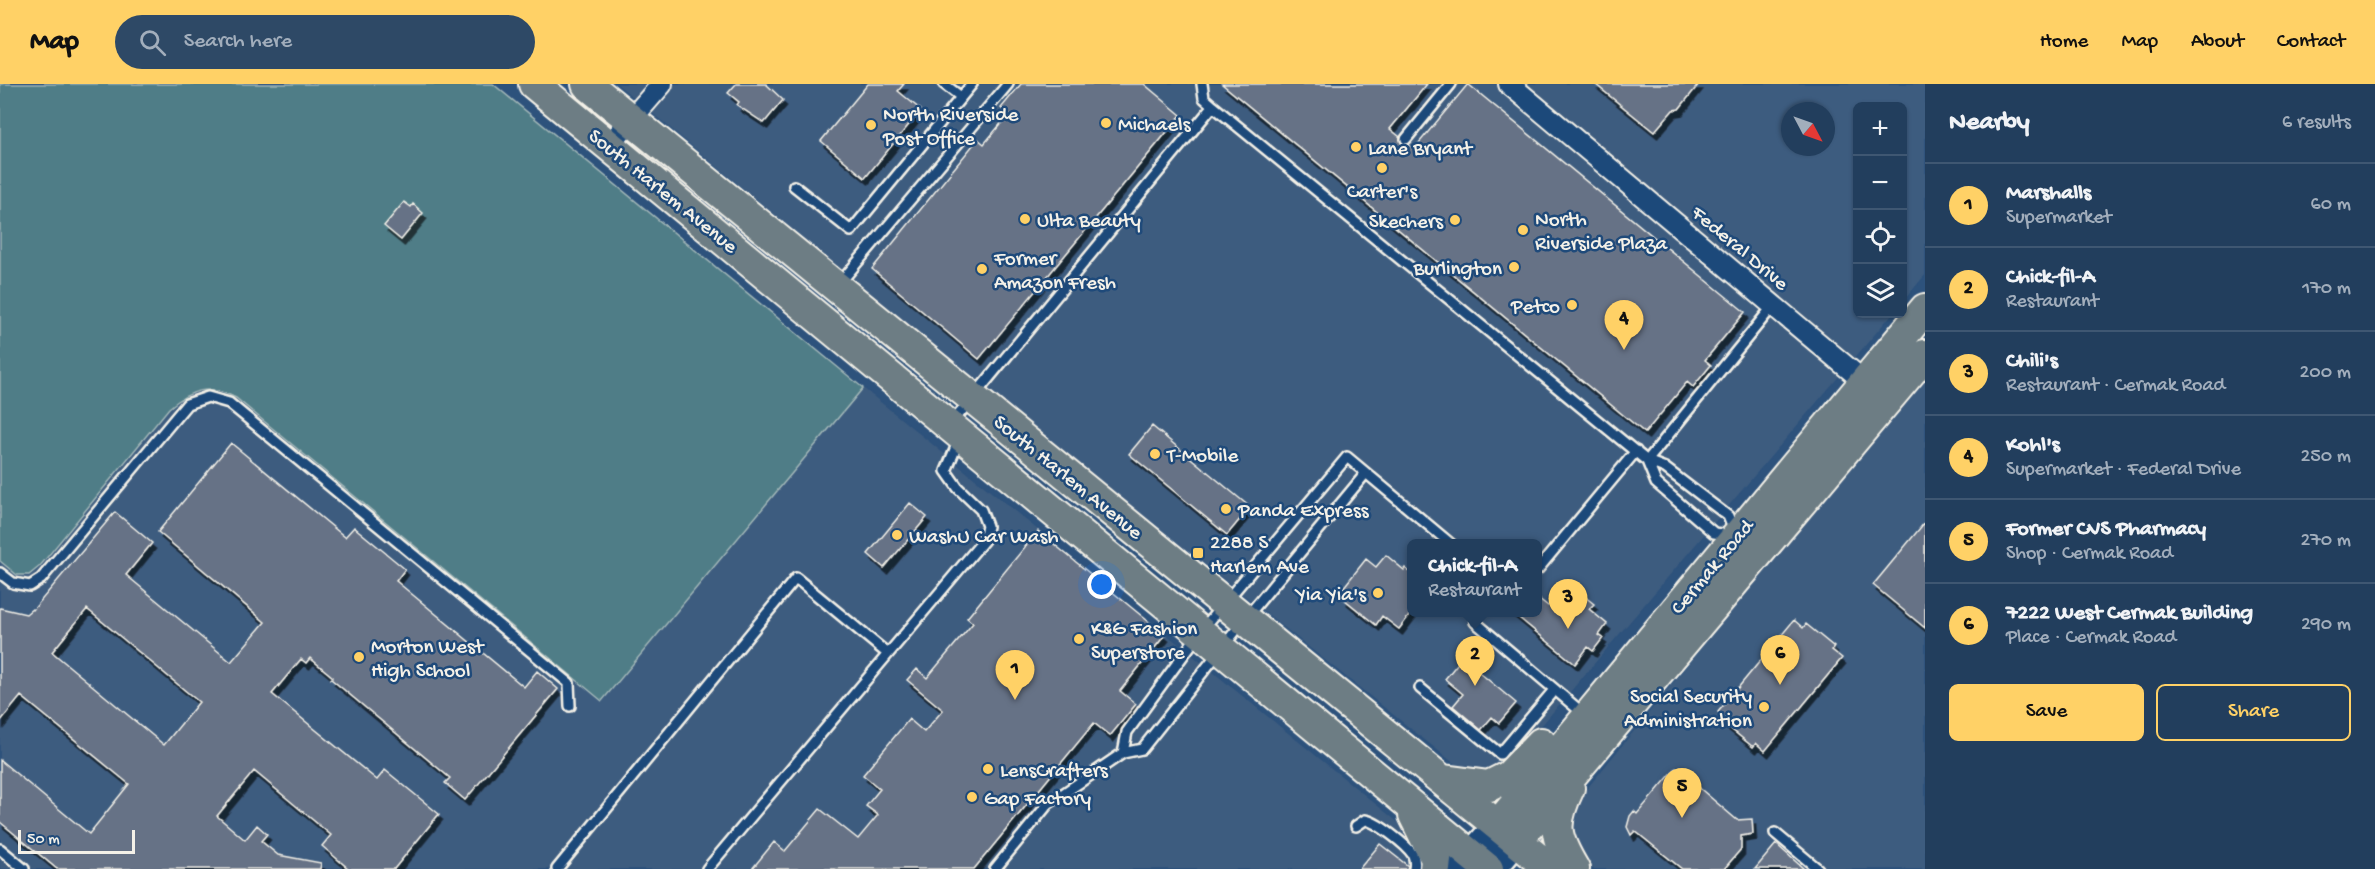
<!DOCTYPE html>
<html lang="en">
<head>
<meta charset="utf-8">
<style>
	body { margin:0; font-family:"Gochi Hand",sans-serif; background:#2e4966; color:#f1f3f6 }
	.controls { position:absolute; right:18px; top:18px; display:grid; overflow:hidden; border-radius:9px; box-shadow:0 2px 4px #0004 }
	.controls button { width:54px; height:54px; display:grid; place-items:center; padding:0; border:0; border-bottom:2px solid #3f5772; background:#223e5d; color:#f1f3f6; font:30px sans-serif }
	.compass { position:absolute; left:1781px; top:18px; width:54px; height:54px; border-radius:50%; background:#223e5d; box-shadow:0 2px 4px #0004; rotate:131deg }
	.scale { position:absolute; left:18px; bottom:15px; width:117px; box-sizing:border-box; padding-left:6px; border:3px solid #f4f1e8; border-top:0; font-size:16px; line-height:21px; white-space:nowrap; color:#f4f1e8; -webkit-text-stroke:4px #1f4a7a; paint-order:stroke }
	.you { position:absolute; left:1102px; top:501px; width:21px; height:21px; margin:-15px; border:4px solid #fff; border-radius:50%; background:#1a73e8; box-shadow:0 0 0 9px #1a73e833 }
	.badge { display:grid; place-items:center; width:39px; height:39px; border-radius:50%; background:#ffd166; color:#111; font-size:20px; font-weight:700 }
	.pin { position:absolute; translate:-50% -50px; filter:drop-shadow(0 2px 3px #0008) }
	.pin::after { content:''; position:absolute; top:32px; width:21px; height:18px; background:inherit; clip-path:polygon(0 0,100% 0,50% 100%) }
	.popup { position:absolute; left:1407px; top:455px; width:135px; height:78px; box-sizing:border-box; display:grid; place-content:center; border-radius:9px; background:#223e5d; filter:drop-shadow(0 2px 4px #0005); font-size:20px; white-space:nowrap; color:#a2aebc }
	.popup b { font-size:22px; color:#f1f3f6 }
	.popup::after { content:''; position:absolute; left:50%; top:100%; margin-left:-12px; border:12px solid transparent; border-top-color:#223e5d }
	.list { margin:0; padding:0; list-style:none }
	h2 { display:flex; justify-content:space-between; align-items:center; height:78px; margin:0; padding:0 24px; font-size:26px }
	h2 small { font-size:20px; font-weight:400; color:#a2aebc }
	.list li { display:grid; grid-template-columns:39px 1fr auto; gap:18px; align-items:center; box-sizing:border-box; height:84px; padding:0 24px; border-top:2px solid #3f5772 }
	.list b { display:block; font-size:22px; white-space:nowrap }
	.list p { margin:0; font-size:20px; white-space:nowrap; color:#a2aebc }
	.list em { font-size:20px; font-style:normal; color:#a2aebc }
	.actions { display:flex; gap:12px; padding:18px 24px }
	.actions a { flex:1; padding:14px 0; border:2px solid #ffd166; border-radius:9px; text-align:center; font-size:21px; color:#ffd166 }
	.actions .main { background:#ffd166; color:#111 }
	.icon { flex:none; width:33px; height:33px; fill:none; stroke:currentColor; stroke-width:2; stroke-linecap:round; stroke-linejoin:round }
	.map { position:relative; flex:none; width:1925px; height:785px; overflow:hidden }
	header { display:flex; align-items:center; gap:36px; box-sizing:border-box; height:84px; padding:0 30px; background:#ffd166; color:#111 }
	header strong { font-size:28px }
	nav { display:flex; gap:33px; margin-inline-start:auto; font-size:21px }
	.search { width:420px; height:54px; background:#2e4966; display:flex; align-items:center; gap:15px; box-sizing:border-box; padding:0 21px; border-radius:33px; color:#a2aebc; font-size:22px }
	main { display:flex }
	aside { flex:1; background:#223e5d }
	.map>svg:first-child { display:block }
	.built { fill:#3e5c7f; fill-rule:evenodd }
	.green { fill:#4f7d87; stroke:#a2b7b8; stroke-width:1.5 }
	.building { fill:#667286; stroke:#f4f1e8; stroke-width:1.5; fill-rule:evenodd; filter:url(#shadow) }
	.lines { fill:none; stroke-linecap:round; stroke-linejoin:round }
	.service-casing { stroke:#f4f1e8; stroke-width:14 }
	.minor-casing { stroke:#f4f1e8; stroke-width:24 }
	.secondary-casing { stroke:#f4f1e8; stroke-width:32 }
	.primary-casing { stroke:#f4f1e8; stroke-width:34 }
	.service { stroke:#1f4a7a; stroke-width:9 }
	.minor { stroke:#1f4a7a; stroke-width:20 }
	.secondary { stroke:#1f4a7a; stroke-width:27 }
	.primary { stroke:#6d7d84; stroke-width:30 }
	.poi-dot { fill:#ffd166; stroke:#1f4a7a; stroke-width:2 }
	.labels { text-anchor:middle; stroke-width:5; stroke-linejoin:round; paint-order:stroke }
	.poi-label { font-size:21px; fill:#f4f1e8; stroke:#1f4a7a; text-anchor:start }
	.street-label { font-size:21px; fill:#f4f1e8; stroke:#1f4a7a }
</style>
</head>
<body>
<header>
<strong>Map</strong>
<div class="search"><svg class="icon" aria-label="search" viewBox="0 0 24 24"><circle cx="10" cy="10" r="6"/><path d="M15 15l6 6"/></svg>Search here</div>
<nav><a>Home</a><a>Map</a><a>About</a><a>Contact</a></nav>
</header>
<main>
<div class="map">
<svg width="1925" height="785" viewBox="0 0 1925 785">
	<defs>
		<filter id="shadow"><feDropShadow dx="3.5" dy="6" stdDeviation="0" flood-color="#0009"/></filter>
	</defs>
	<rect width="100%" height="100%" fill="#2d527c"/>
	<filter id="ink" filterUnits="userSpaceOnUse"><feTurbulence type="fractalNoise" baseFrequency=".0167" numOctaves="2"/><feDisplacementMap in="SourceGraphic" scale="12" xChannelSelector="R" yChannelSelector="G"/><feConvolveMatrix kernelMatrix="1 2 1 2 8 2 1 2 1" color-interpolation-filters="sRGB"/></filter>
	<g filter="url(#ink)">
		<path class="built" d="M0,0H493L863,304L1410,748L1417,757L1423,785H0Z
			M617,0H1925V191L1903,217L1902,22H1858V230H1892L1512,676L1496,688L1460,684L1002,318ZM1790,27H1826V63H1790ZM1412,460H1538V528H1412Z
			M1925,289V785H1592L1579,771L1570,747V734L1581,712Z"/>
		<path class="green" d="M0,0H493L863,304L602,617L236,314C209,300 191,305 169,324L40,482L29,491H17L0,477Z"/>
		<path class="building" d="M736,0H766L783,16L764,39L737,21L739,18L728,9Z
			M868,0H904L898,7L921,26L865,94L821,57Z
			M1021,0H1144L1181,31L979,275L872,185L978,55L984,60L1009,30L1001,24Z
			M1222,0H1427L1390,45L1400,53L1402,61H1409L1414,65L1468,0L1745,228L1705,276L1711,281L1693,303L1687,298L1645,349Z
			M1595,0H1699L1679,25L1673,26L1654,48Z
			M404,118L411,123L413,120L423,129L401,156L384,142Z
			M1152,342L1250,423L1227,451L1129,370Z
			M231,359L345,453L354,443L405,485L396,497L524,603L537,587L558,605L465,716L445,699L450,694L331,595L333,593L310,574L306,579L301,575L272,610L377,696L385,686L439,730L394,785H349L322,762L331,751L254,687L217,732L245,756L257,741L267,750L261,757L278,771L321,779L320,785H57L0,738V676L89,750L129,700L21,612L0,638V524L26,530L32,525L33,526L115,428L152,459L126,491L231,578L265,538L158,448ZM87,525L199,618L164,661L52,568Z
			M910,419L927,433L884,484L868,470Z
			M1925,438V544L1873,501Z
			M1038,447L1165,551L1120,607L1136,620L1110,652L1094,639L974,785H752L774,758L785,767L820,725L858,755L878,731L866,722L880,705L863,691L909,635L924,648L943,626L907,596L917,585L927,594L973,539L967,534Z
			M1386,471L1404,486L1405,484L1412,490V528L1399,545L1382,532L1376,541L1344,515L1343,504L1366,475L1376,483Z
			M1563,504L1580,517L1584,512L1594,520L1589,525L1607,540L1599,551L1603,554L1593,567L1588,563L1575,580L1512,528H1538V514L1548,522Z
			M1794,536L1803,544L1806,540L1834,563L1832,566L1842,574L1765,667L1756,659L1753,663L1725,640L1727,636L1718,628Z
			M1462,574L1516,619L1499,639L1492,633L1481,646L1453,622L1463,610L1445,595Z
			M1676,684L1737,736L1752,735L1753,750L1741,752V765L1724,785H1682L1635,747L1631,751L1627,743L1630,732L1634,727L1637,730Z
			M1380,760L1408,782L1407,785H1359Z
			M1776,760L1804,785H1755Z"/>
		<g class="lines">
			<defs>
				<path id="service" d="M944,0L961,13
					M1202,0L1204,14L1213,22L1647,377L1665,384L1728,432L1736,452L1714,449L1656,399L1647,377
					M1406,55L1451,0
					M794,102L851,147L972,0
					M839,200L1008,0
					M951,340L1213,22
					M1647,377L1773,222
					M1538,485L1636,367
					M0,489L13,499L30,502L41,495L187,320L208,313L229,319L569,599L570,622
					M1475,538L1585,631
					M1420,604L1500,670L1554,606
					M1123,669L1127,648L1201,547L1347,373L1451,460
					M1356,742L1365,736C1376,737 1407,761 1413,771C1415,776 1415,780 1414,785
					M1775,749L1818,785
					M0,765L24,785
					M557,785L796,494L888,570
					M707,785L984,456L987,442L981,426L958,404L946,387L959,356
					M995,785L1048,720L1123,669L1142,665L1245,535L1366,389"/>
				<path id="minor" d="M1509,0L1873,305
					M609,61L662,0"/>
				<path id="secondary" d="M1459,785L1498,741
					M1492,785L1517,756"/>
				<path id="primary" d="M534,0L1488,785
					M587,0L1551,785
					M1444,696L1489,702L1509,692L1541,659
					M1569,704C1552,740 1554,752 1574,785
					M1414,731L1436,775L1435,785
					M1498,741L1925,225
					M1517,756L1925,271"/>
			</defs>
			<use href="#service" class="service-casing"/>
			<use href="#minor" class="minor-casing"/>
			<use href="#secondary" class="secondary-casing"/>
			<use href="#primary" class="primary-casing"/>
			<use href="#service" class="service"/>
			<use href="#minor" class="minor"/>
			<use href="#secondary" class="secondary"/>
			<use href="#primary" class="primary"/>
		</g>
	</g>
	<g class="poi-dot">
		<circle cx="1106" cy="39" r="6"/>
		<circle cx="871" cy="41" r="6"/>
		<circle cx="1356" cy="63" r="6"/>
		<circle cx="1382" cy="84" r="6"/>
		<circle cx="1025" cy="135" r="6"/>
		<circle cx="1455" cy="136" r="6"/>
		<circle cx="1523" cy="146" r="6"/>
		<circle cx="1514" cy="183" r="6"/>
		<circle cx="982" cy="185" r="6"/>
		<circle cx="1572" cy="221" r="6"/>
		<circle cx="1155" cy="370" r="6"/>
		<circle cx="1226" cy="425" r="6"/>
		<circle cx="897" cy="451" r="6"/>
		<rect x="1192" y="463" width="12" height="12" rx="3"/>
		<circle cx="1378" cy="509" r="6"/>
		<circle cx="1079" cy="555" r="6"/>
		<circle cx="359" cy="573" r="6"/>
		<circle cx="1764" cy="623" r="6"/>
		<circle cx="988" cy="685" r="6"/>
		<circle cx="972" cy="713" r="6"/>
	</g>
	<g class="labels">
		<g class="poi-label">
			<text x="883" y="36">North Riverside<tspan x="883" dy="24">Post Office</tspan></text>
			<text x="1118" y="46">Michaels</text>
			<text x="1368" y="70">Lane Bryant</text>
			<text x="1382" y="113" text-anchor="middle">Carter's</text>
			<text x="1535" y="141">North<tspan x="1535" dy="24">Riverside Plaza</tspan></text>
			<text x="1037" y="142">Ulta Beauty</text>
			<text x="1443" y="143" text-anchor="end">Skechers</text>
			<text x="994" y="180">Former<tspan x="994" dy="24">Amazon Fresh</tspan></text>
			<text x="1502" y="190" text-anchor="end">Burlington</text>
			<text x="1560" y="228" text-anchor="end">Petco</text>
			<text x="1167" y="377">T-Mobile</text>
			<text x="1238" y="432">Panda Express</text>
			<text x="909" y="458">WashU Car Wash</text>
			<text x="1210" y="464">2288 S<tspan x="1210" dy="24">Harlem Ave</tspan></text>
			<text x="1366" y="516" text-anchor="end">Yia Yia's</text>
			<text x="1091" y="550">K&amp;G Fashion<tspan x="1091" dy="24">Superstore</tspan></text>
			<text x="371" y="568">Morton West<tspan x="371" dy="24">High School</tspan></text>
			<text x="1752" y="618" text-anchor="end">Social Security<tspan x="1752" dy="24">Administration</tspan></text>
			<text x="1000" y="692">LensCrafters</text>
			<text x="984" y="720">Gap Factory</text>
		</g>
		<g class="street-label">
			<text transform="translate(664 106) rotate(39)" y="7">South Harlem Avenue</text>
			<text transform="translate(1741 163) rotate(40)" y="7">Federal Drive</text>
			<text transform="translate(1069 392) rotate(39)" y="7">South Harlem Avenue</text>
			<text transform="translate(1711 482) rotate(-50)" y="7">Cermak Road</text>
		</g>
	</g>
</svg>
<div class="controls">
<button>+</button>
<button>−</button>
<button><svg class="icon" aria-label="locate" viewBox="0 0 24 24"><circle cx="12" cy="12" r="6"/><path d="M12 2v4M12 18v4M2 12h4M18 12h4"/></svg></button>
<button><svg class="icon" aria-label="layers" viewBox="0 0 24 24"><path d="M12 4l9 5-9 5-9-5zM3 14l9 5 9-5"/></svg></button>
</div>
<svg class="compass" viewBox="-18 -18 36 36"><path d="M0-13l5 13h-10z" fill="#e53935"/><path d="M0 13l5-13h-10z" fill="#a2aebc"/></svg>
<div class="scale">50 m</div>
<div class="you"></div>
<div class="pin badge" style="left:1015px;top:616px">1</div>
<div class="pin badge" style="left:1475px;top:602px">2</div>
<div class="popup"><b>Chick-fil-A</b>Restaurant</div>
<div class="pin badge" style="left:1568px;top:545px">3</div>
<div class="pin badge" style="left:1624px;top:266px">4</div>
<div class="pin badge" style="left:1682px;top:734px">5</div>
<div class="pin badge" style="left:1780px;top:601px">6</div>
</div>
<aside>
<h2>Nearby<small>6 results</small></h2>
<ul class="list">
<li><span class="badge">1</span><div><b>Marshalls</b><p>Supermarket</p></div><em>60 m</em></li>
<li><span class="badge">2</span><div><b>Chick-fil-A</b><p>Restaurant</p></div><em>170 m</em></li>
<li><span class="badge">3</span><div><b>Chili's</b><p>Restaurant · Cermak Road</p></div><em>200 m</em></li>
<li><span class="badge">4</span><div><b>Kohl's</b><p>Supermarket · Federal Drive</p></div><em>250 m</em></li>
<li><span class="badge">5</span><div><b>Former CVS Pharmacy</b><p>Shop · Cermak Road</p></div><em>270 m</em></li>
<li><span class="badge">6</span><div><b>7222 West Cermak Building</b><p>Place · Cermak Road</p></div><em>290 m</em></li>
</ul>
<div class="actions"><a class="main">Save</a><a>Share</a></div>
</aside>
</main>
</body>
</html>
